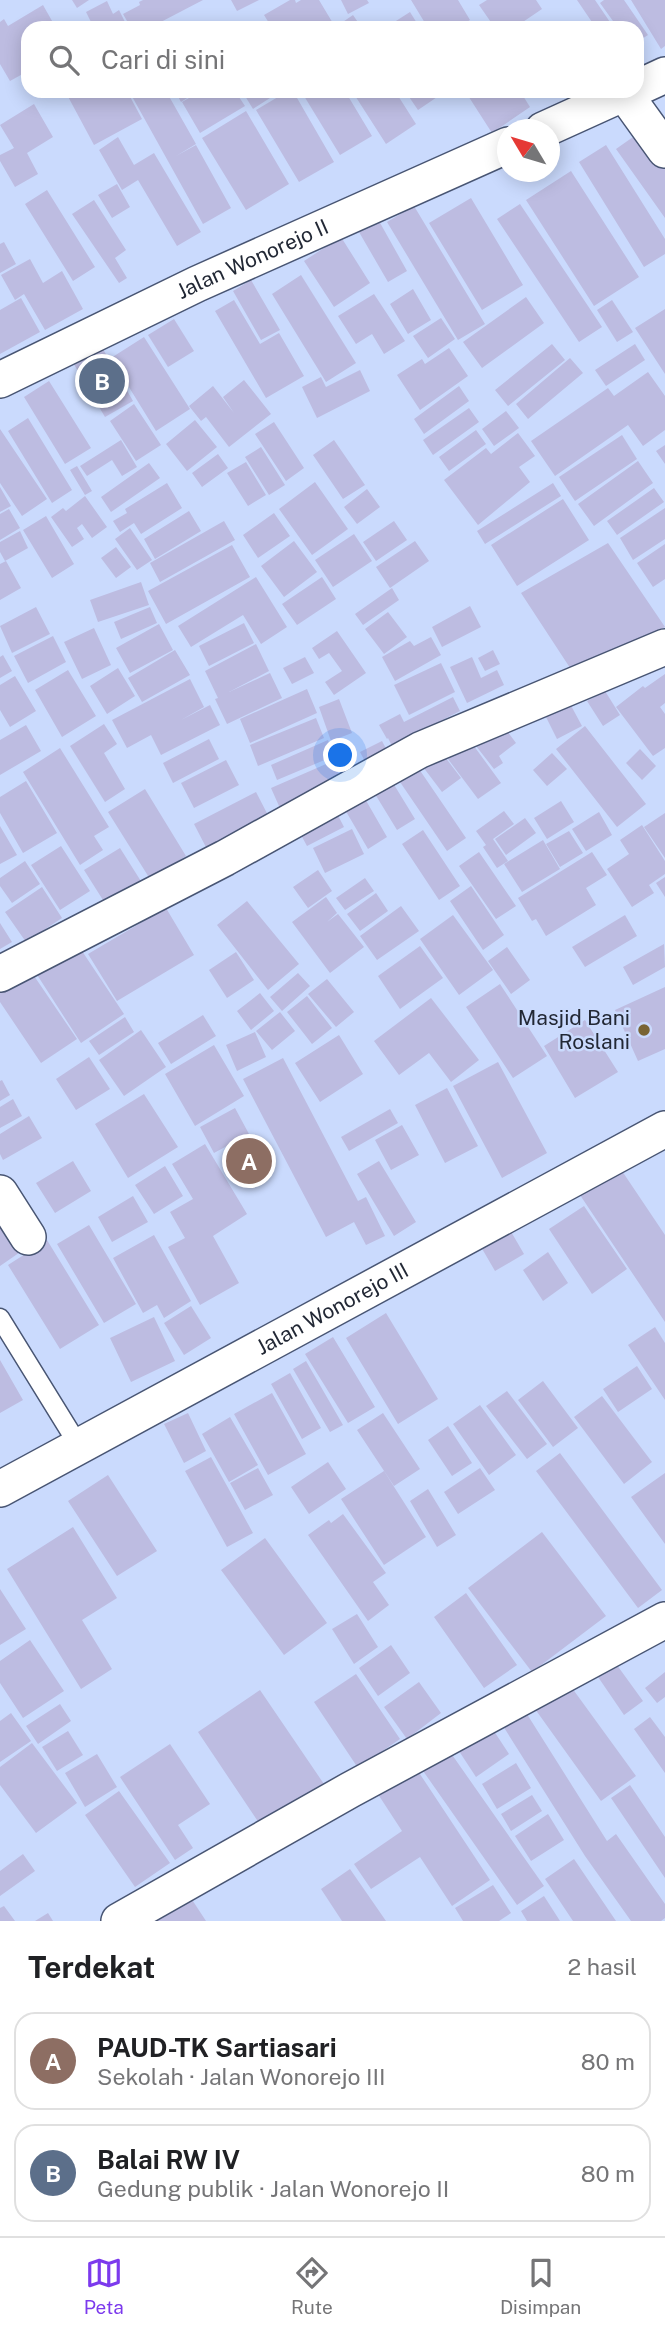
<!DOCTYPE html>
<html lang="id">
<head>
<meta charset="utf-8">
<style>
	body { margin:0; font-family:"Public Sans",sans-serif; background:#f6f6f6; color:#202124 }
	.compass { position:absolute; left:497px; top:119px; width:63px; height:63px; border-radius:50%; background:#fff; box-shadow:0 4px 18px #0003; rotate:308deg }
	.you { position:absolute; left:341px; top:756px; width:24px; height:24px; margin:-18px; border:5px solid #fff; border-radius:50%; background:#1a73e8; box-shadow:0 0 0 10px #1a73e833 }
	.badge { display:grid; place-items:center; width:46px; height:46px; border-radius:50%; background:#7c3aed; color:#fff; font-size:23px; font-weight:700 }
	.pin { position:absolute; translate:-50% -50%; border:4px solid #fff; box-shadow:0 2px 7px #0006 }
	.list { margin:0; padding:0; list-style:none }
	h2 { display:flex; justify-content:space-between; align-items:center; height:91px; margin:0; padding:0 28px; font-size:30px }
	h2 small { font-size:23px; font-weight:400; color:#757577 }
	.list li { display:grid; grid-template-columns:46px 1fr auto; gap:21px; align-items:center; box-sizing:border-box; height:98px; margin:0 14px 14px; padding:0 14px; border:2px solid #e0e0e0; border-radius:21px }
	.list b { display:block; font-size:26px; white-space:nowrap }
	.list p { margin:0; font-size:23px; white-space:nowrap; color:#757577 }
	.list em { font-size:23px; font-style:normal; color:#757577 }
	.icon { flex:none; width:38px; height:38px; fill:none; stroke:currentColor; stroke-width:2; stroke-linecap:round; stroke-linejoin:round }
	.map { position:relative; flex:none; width:665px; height:1921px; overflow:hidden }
	.search { position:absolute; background:#fff; box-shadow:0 4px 18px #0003; left:21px; right:21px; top:21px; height:77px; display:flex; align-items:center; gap:18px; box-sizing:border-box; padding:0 24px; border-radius:21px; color:#757577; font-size:26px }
	.sheet { height:315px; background:#fff }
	nav { display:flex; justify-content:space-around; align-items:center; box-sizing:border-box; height:98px; border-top:2px solid #e0e0e0; background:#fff; font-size:19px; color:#757577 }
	nav a { display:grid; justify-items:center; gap:4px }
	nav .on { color:#7c3aed }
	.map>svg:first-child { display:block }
	.building { fill:#bdbce1 }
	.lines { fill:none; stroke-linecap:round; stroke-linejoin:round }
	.lane-casing { stroke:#485573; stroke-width:21 }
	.street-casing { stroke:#485573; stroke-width:38 }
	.lane { stroke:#fff; stroke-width:18 }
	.street { stroke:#fff; stroke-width:35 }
	.poi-dot { fill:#796434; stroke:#cadafd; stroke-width:2.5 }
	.labels { text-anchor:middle; stroke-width:5; stroke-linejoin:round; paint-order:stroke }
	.street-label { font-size:21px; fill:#222835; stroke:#cadafd }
	.poi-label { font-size:21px; fill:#222835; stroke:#cadafd; text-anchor:end }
</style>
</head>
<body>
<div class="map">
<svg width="665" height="1921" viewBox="0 0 665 1921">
	<rect width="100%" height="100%" fill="#cadafd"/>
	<path class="building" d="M72,0H89L77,8Z
		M143,0H203L157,24L159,28H131L123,14L140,5L139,2Z
		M231,0H259L237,11Z
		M290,0H295L296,3L301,0H319L334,25L329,28H272L264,15Z
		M341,0H367L369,3L348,14Z
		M411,0H458L470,20L457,28H428Z
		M487,0H536L542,9L514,28H495L479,5Z
		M577,0H595L614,28H596Z
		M604,0H624L648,35L637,42V28H618L600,3Z
		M631,0H665V46L661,49Z
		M107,1L113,14L119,10L128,28H94L86,12Z
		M43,5L56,28H28V71L10,81L0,64V22L4,19L8,26Z
		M410,12L420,28H385Z
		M353,15L362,28H334Z
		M65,91H127L142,119L94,145Z
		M129,91H166L196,144L176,156L196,145L231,208L203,224Z
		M175,91H198L181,102Z
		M201,91H235L245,106L200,133L182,102Z
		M242,91H281L253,109Z
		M288,91H293L334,162L299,182L256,110Z
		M301,91H345L372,136L340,155Z
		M352,91H395L416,124L386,144Z
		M405,91H446L418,110Z
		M465,91H520L530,107L492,133Z
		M34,104L53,137L27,153L38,174L15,187L0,161V155L14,148L0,125Z
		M246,111L289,184L246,210L202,138Z
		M643,130L665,161V218L616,149Z
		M118,137L134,165L154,153L201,232L177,246L138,180L122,190L99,150Z
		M606,145L665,239V254L644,267L579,162Z
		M571,171L639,277L594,306L526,200Z
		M117,184L130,207L112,218L98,195Z
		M47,190L95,267L73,281L25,204Z
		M471,198L523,285L482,310L429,223Z
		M94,200L126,250L115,258L127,278L119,283L72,214Z
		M520,204L602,327L579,342L497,219Z
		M414,206L485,324L458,340L387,222Z
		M379,221L407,271L388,282L359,232Z
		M341,237L370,283L334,307L304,261Z
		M4,242L16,264L0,273V244Z
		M30,259L43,283L62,271L83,309L45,330L24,294L15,300L1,275Z
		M301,275L356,363L326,382L272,294Z
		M251,280L280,330L261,340L233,291Z
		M413,289L431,320L408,334L390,304Z
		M374,294L405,341L384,354L372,334L356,344L338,316Z
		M526,297L544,323L482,368L463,342Z
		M21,298L40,332L0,354V310Z
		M234,300L260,344L279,333L304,376L266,398L215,311Z
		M612,300L633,332L617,342L597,310Z
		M665,309V374L635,328Z
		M441,318L455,339L428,358L413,336Z
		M174,319L194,351L168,367L148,335Z
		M144,337L190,409L156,431L111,358Z
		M100,344L133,401L105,417L72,361Z
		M552,344L565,360L508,406L495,390Z
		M635,344L645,360L606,386L595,370Z
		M449,348L468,376L420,410L397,375L422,359L425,364Z
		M570,358L583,373L528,419L516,404Z
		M360,370L370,391L317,418L302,387L321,377L326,387Z
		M648,372L665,396V430L643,446L628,425L555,476L531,441L608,388L614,396Z
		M244,380L271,414L229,447L206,417L201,421L189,406L213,386L234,413L223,397Z
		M49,381L91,448L65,464L24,397Z
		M459,386L469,401L424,434L414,419Z
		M134,404L161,445L136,461L110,421Z
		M469,408L479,422L433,455L423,440Z
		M506,411L519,428L494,446L482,429Z
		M28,418L72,490L52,503L8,431Z
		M195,420L217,447L187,471L166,444Z
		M274,422L304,468L286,481L255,434Z
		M0,429L47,499L22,516L0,483Z
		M476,430L486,444L449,471L439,457Z
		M518,433L535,456L519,467L530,482L478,525L444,480L486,448L491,454Z
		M622,435L637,459L575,501L559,477Z
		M121,440L137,467L122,476L112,460L87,476L80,466Z
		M334,440L365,485L343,499L313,455Z
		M665,445V464L656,451Z
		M261,447L285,485L269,495L245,457Z
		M218,454L228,468L202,487L192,473Z
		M638,461L653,483L594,526L578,504Z
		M246,462L266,495L248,506L227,473Z
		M149,463L160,478L111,512L101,497Z
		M77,466L92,491L85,495L70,470Z
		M315,482L348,529L312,555L279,509Z
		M167,483L182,508L141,534L134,523L120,532L113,521L127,513L125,509Z
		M553,483L561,496L485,544L477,531Z
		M0,487L11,506L0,512Z
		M654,488L664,502L617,535L607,521Z
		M367,489L380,507L357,524L344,507Z
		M85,496L107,527L92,538L82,524L77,528L84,539L72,547L51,517L63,508L66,511Z
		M563,499L589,540L517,586L491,545Z
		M665,508V539L633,560L620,538Z
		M9,509L20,528L0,540V514Z
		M189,511L201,531L155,559L144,539Z
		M274,513L290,536L258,558L243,535Z
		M46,516L74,564L52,578L23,530Z
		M224,521L235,540L160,582L150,563Z
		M394,521L407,540L376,561L363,542Z
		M130,528L152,560L137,570L115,539Z
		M20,531L28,548L5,561L0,552V542Z
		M354,534L372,561L333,587L315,560Z
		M294,541L317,572L284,597L261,566Z
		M415,541L429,561L390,588L376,567Z
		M608,543L665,627L576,677L521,593Z
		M665,544V579L653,587L637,563Z
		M232,545L250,577L166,624L148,591Z
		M116,547L131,567L116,578L101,558Z
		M6,561L21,588L0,600V564Z
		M256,577L287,627L261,644L243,615L191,647L178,626Z
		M322,577L336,599L297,625L282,604Z
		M141,582L149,605L98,622L90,600Z
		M392,588L399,600L363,625L355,614Z
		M470,606L481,627L442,647L432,627Z
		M36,607L50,634L12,653L0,626Z
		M150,607L157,623L121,639L114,622Z
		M388,612L407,637L384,654L365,629Z
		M244,623L254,643L209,666L199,646Z
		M159,624L173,650L130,673L116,648Z
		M94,628L111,665L82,679L64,642Z
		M337,631L366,673L334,695L325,682L342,671L329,653L319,659L312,648Z
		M53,636L66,662L28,683L14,656Z
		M431,637L441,655L395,681L382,657L410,641L414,646Z
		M256,644L269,671L229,692L270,673L282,698L227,724L215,699L218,698L205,671Z
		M175,650L190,675L142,702L128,678Z
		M493,650L500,664L485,671L478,658Z
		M3,655L12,671L0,678V657Z
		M305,657L314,673L292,684L283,668Z
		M472,657L481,678L497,670L504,685L467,703L450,667Z
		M441,663L455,692L409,715L394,685Z
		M118,668L135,696L107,714L90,686Z
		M68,670L96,716L62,737L35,690Z
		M665,674V703L660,707L665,714V748L653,756L616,707L643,686L645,688Z
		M15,676L36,711L10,727L0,710V685Z
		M190,679L204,707L181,720L210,705L220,725L161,755L151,735L127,748L112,720Z
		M307,689L317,713L250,743L240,719Z
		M605,691L620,715L603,726L587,701Z
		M453,697L460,711L392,746L388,738L387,739L379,725L400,714L404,722Z
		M339,699L352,733L331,741L319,707Z
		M568,700L582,726L557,739L544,713Z
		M316,718L324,738L258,766L250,745Z
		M104,724L117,744L104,753L125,789L105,802L70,746Z
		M502,724L516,743L499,756L503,763L494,769L469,737Z
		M26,725L41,751L0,775V740Z
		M585,726L646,804L617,827L556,749Z
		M209,739L219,759L173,783L163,763Z
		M328,740L334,756L277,780L271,765Z
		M382,741L391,758L369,769L360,752Z
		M471,742L501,783L478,799L448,759Z
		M60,748L109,827L94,836L103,850L80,865L23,772Z
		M439,749L461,778L442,792L420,763Z
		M640,749L656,766L642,780L626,763Z
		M552,753L567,769L547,786L533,770Z
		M226,760L239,785L194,808L181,783Z
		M333,761L344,787L283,815L271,788Z
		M419,769L466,838L447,851L400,782Z
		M26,781L57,833L23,853L0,813V797Z
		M393,783L415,819L397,830L375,794Z
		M145,789L186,856L150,879L108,812Z
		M256,792L271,821L209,853L194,824Z
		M364,797L387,837L368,849L344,808Z
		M561,801L574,822L547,839L534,818Z
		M331,802L344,827L307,846L294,822Z
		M504,811L514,824L493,839L508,861L497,868L483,847L486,845L476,831Z
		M599,812L612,835L586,851L572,829Z
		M665,813V858L644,827Z
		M525,818L536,833L506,855L495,839Z
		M642,825L665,861V874L649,885L654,893L632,907L607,869L629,854L620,840Z
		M0,826L17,855L0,864Z
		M352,829L364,854L325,873L313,848Z
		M423,830L460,886L439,900L402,844Z
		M569,831L583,853L560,867L546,844Z
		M543,840L560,869L522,892L504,864Z
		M61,846L90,891L60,910L31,865Z
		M120,848L144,886L108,908L84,870Z
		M479,852L516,906L496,919L459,866Z
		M592,852L607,875L586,888L596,905L546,936L536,919L532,921L518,898Z
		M25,861L40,884L12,903L0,886V878Z
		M318,870L332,891L308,908L293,887Z
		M665,877V897L656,883Z
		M365,878L374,891L345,910L336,898Z
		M471,886L504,935L483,950L450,901Z
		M42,887L62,918L26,942L5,912Z
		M376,893L388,911L360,931L347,914Z
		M326,897L337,913L327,922L338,914L364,947L330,973L292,922Z
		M247,901L299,964L268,990L217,925Z
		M401,906L419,931L377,960L360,936Z
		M166,908L194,955L117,1001L88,954Z
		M453,915L493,970L459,995L420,939Z
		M625,915L637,936L585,967L572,947Z
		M0,923L12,942L0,949Z
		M74,939L124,1014L81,1043L32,967Z
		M664,944L665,967L633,985L623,967Z
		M420,946L443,978L400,1009L378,976Z
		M507,947L530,980L511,994L488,961Z
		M236,952L254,980L227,998L209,970Z
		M28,967L77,1039L41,1063L0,1002V986Z
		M298,973L310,986L282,1011L270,997Z
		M327,979L354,1012L336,1027L308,994Z
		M500,984L547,1056L513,1078L466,1007Z
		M665,987V1049L638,1061L615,1010Z
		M260,993L274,1011L251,1030L237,1011Z
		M307,996L332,1028L312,1044L287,1012Z
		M431,998L479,1060L451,1082L429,1053L399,1075L374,1041Z
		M280,1012L295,1031L272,1050L256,1031Z
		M203,1015L216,1036L171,1064L158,1043Z
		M125,1017L134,1032L99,1055L89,1041Z
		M585,1020L618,1072L575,1098L544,1046Z
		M141,1030L166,1067L124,1096L99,1060Z
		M255,1032L266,1057L237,1071L226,1045Z
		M339,1035L363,1074L320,1102L295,1063Z
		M214,1045L244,1096L195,1126L165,1074Z
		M89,1057L110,1089L76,1110L56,1079Z
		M283,1058L358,1201L366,1197L385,1236L366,1245L354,1222L326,1237L243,1079Z
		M498,1062L547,1153L502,1178L453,1086Z
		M2,1080L10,1095L0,1101V1081Z
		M447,1088L478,1146L445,1163L415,1105Z
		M144,1094L178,1147L128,1178L95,1124Z
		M13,1099L22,1116L0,1128V1107Z
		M235,1108L249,1134L214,1153L200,1127Z
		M390,1109L398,1123L349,1151L341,1137Z
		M29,1116L42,1138L3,1160L0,1154V1134Z
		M402,1125L419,1155L391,1170L375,1140Z
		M205,1144L247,1214L213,1236L239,1283L200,1305L168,1247L185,1238L170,1212L193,1199L172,1164Z
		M73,1161L91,1191L55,1213L36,1183Z
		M379,1161L416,1222L394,1236L357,1174Z
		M618,1165L665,1235V1322L578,1192Z
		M165,1166L183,1196L154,1214L135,1185Z
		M133,1196L148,1222L112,1242L98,1217Z
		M584,1206L627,1269L592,1294L549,1229Z
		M0,1221L29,1246L0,1266Z
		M506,1223L524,1254L495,1271L477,1240Z
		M89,1225L136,1304L104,1323L57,1244Z
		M154,1235L191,1301L164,1318L157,1305L143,1313L113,1258Z
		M47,1240L99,1325L60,1349L8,1265Z
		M548,1252L568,1283L543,1301L523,1270Z
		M191,1306L211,1338L184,1355L164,1323Z
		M386,1313L438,1399L398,1424L346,1338Z
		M154,1317L175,1361L131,1382L110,1338Z
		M655,1327L665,1343V1400L628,1345Z
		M333,1337L375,1407L348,1423L305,1354Z
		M0,1360L23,1400L0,1413Z
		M306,1361L343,1425L330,1432L293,1369Z
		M637,1366L652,1389L618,1412L603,1389Z
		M290,1373L321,1428L302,1439L271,1384Z
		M543,1381L578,1428L553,1447L518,1400Z
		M507,1391L547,1444L527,1459L486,1406Z
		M272,1393L306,1454L268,1475L234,1414Z
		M602,1396L652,1462L624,1484L574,1417Z
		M480,1405L516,1455L489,1475L453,1424Z
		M188,1413L206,1451L184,1463L164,1424Z
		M383,1413L420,1469L394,1486L357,1430Z
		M230,1417L258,1465L229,1482L202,1434Z
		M448,1426L472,1463L452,1476L428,1440Z
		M560,1453L662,1590L638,1608L536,1471Z
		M211,1457L253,1533L227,1547L185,1471Z
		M328,1462L346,1489L309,1514L291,1487Z
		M258,1468L273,1495L245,1510L230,1483Z
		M480,1468L495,1490L458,1514L444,1492Z
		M384,1471L426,1537L384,1565L341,1499Z
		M665,1473V1544L631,1497Z
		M108,1475L157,1551L117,1576L68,1501Z
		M428,1489L456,1535L437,1547L410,1501Z
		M343,1514L386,1573L373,1582L389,1605L368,1621L308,1535L329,1520L331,1523Z
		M73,1527L117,1598L82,1620L112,1669L81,1689L7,1569Z
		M542,1532L606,1616L532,1672L468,1588Z
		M265,1538L327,1623L284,1655L221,1570Z
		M0,1589L26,1629L0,1645Z
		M466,1593L517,1665L484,1688L434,1617Z
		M357,1614L378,1647L354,1664L332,1629Z
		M30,1640L64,1691L23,1718L0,1683V1661Z
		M391,1645L410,1673L378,1696L359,1668Z
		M614,1661L643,1701L624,1715L596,1674Z
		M665,1672V1697L657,1703L645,1688Z
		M356,1674L400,1739L358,1768L314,1702Z
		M564,1677L636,1776L601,1801L530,1702Z
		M419,1682L441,1713L407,1739L384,1707Z
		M260,1690L326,1787L263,1829L198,1732Z
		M60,1704L71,1721L38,1744L26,1726Z
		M525,1711L607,1841L616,1834L665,1904V1918L661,1921H631L585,1856L503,1726Z
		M11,1713L31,1741L0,1762V1721Z
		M650,1717L665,1737V1773L634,1729Z
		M488,1722L509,1754L476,1777L455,1745Z
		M68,1731L83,1755L57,1771L42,1747Z
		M32,1743L77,1803L36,1833L0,1785V1767Z
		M170,1744L210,1804L178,1825L193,1848L175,1860L120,1777Z
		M448,1749L544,1886L517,1905L421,1768Z
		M97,1754L117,1787L85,1807L65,1773Z
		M410,1759L490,1880L452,1906L420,1857L371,1889L354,1864L402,1831L372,1785Z
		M516,1763L531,1788L497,1809L482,1784Z
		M630,1785L665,1837V1878L611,1798Z
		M119,1791L170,1863L135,1887L85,1815Z
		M532,1795L542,1811L511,1831L501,1814Z
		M548,1814L564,1840L531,1861L515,1836Z
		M23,1854L35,1871L0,1896V1871Z
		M574,1859L616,1921H573L545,1879Z
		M350,1869L386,1921H342L321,1889Z
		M493,1885L511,1913L499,1921H463L455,1908Z
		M185,1889L206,1921H135Z
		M544,1896L560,1921H527L521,1911Z
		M4,1906L15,1921H0V1908Z
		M48,1913L53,1921H35Z"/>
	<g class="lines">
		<defs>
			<path id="lane" d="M0,1318L79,1446"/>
			<g id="street">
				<path d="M637,88L665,75"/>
				<path d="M624,93L665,150"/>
				<path d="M543,130L629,91"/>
				<path id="s1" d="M0,380L197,284L508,145"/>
				<path d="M0,974L225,858L420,750L665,647"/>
				<path d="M0,1193L28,1237"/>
				<path id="s2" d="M0,1489L665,1129"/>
				<path d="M119,1921L350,1790L665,1620"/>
			</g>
		</defs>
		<use href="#lane" class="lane-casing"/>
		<use href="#street" class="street-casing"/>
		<use href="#lane" class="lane"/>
		<use href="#street" class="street"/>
	</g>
	<circle class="poi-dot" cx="644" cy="1030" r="7"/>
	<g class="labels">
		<g class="street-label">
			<text dy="7" stroke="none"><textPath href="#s1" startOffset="280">Jalan Wonorejo II</textPath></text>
			<text dy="7" stroke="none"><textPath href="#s2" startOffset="378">Jalan Wonorejo III</textPath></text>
		</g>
		<g class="poi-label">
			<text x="630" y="1025">Masjid Bani<tspan x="630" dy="24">Roslani</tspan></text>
		</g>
	</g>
</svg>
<svg class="compass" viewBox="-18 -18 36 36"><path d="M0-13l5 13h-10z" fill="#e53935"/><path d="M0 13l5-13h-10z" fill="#757577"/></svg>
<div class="you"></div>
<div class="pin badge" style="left:249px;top:1161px;background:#8d6e63">A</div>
<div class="pin badge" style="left:102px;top:381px;background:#5c6f8a">B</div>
<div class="search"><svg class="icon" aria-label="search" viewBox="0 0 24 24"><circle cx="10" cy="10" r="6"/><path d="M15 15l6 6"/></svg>Cari di sini</div>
</div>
<section class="sheet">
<h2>Terdekat<small>2 hasil</small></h2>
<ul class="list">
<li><span class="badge" style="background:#8d6e63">A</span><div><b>PAUD-TK Sartiasari</b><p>Sekolah · Jalan Wonorejo III</p></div><em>80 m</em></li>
<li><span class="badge" style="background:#5c6f8a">B</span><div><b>Balai RW IV</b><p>Gedung publik · Jalan Wonorejo II</p></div><em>80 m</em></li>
</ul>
</section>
<nav>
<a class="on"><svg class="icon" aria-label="map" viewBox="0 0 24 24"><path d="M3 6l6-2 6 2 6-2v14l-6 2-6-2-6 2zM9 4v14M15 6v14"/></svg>Peta</a>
<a><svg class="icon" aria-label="directions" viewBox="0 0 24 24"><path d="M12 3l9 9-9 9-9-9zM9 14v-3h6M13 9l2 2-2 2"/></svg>Rute</a>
<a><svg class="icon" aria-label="saved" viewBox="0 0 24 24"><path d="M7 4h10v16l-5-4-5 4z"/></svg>Disimpan</a>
</nav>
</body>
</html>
